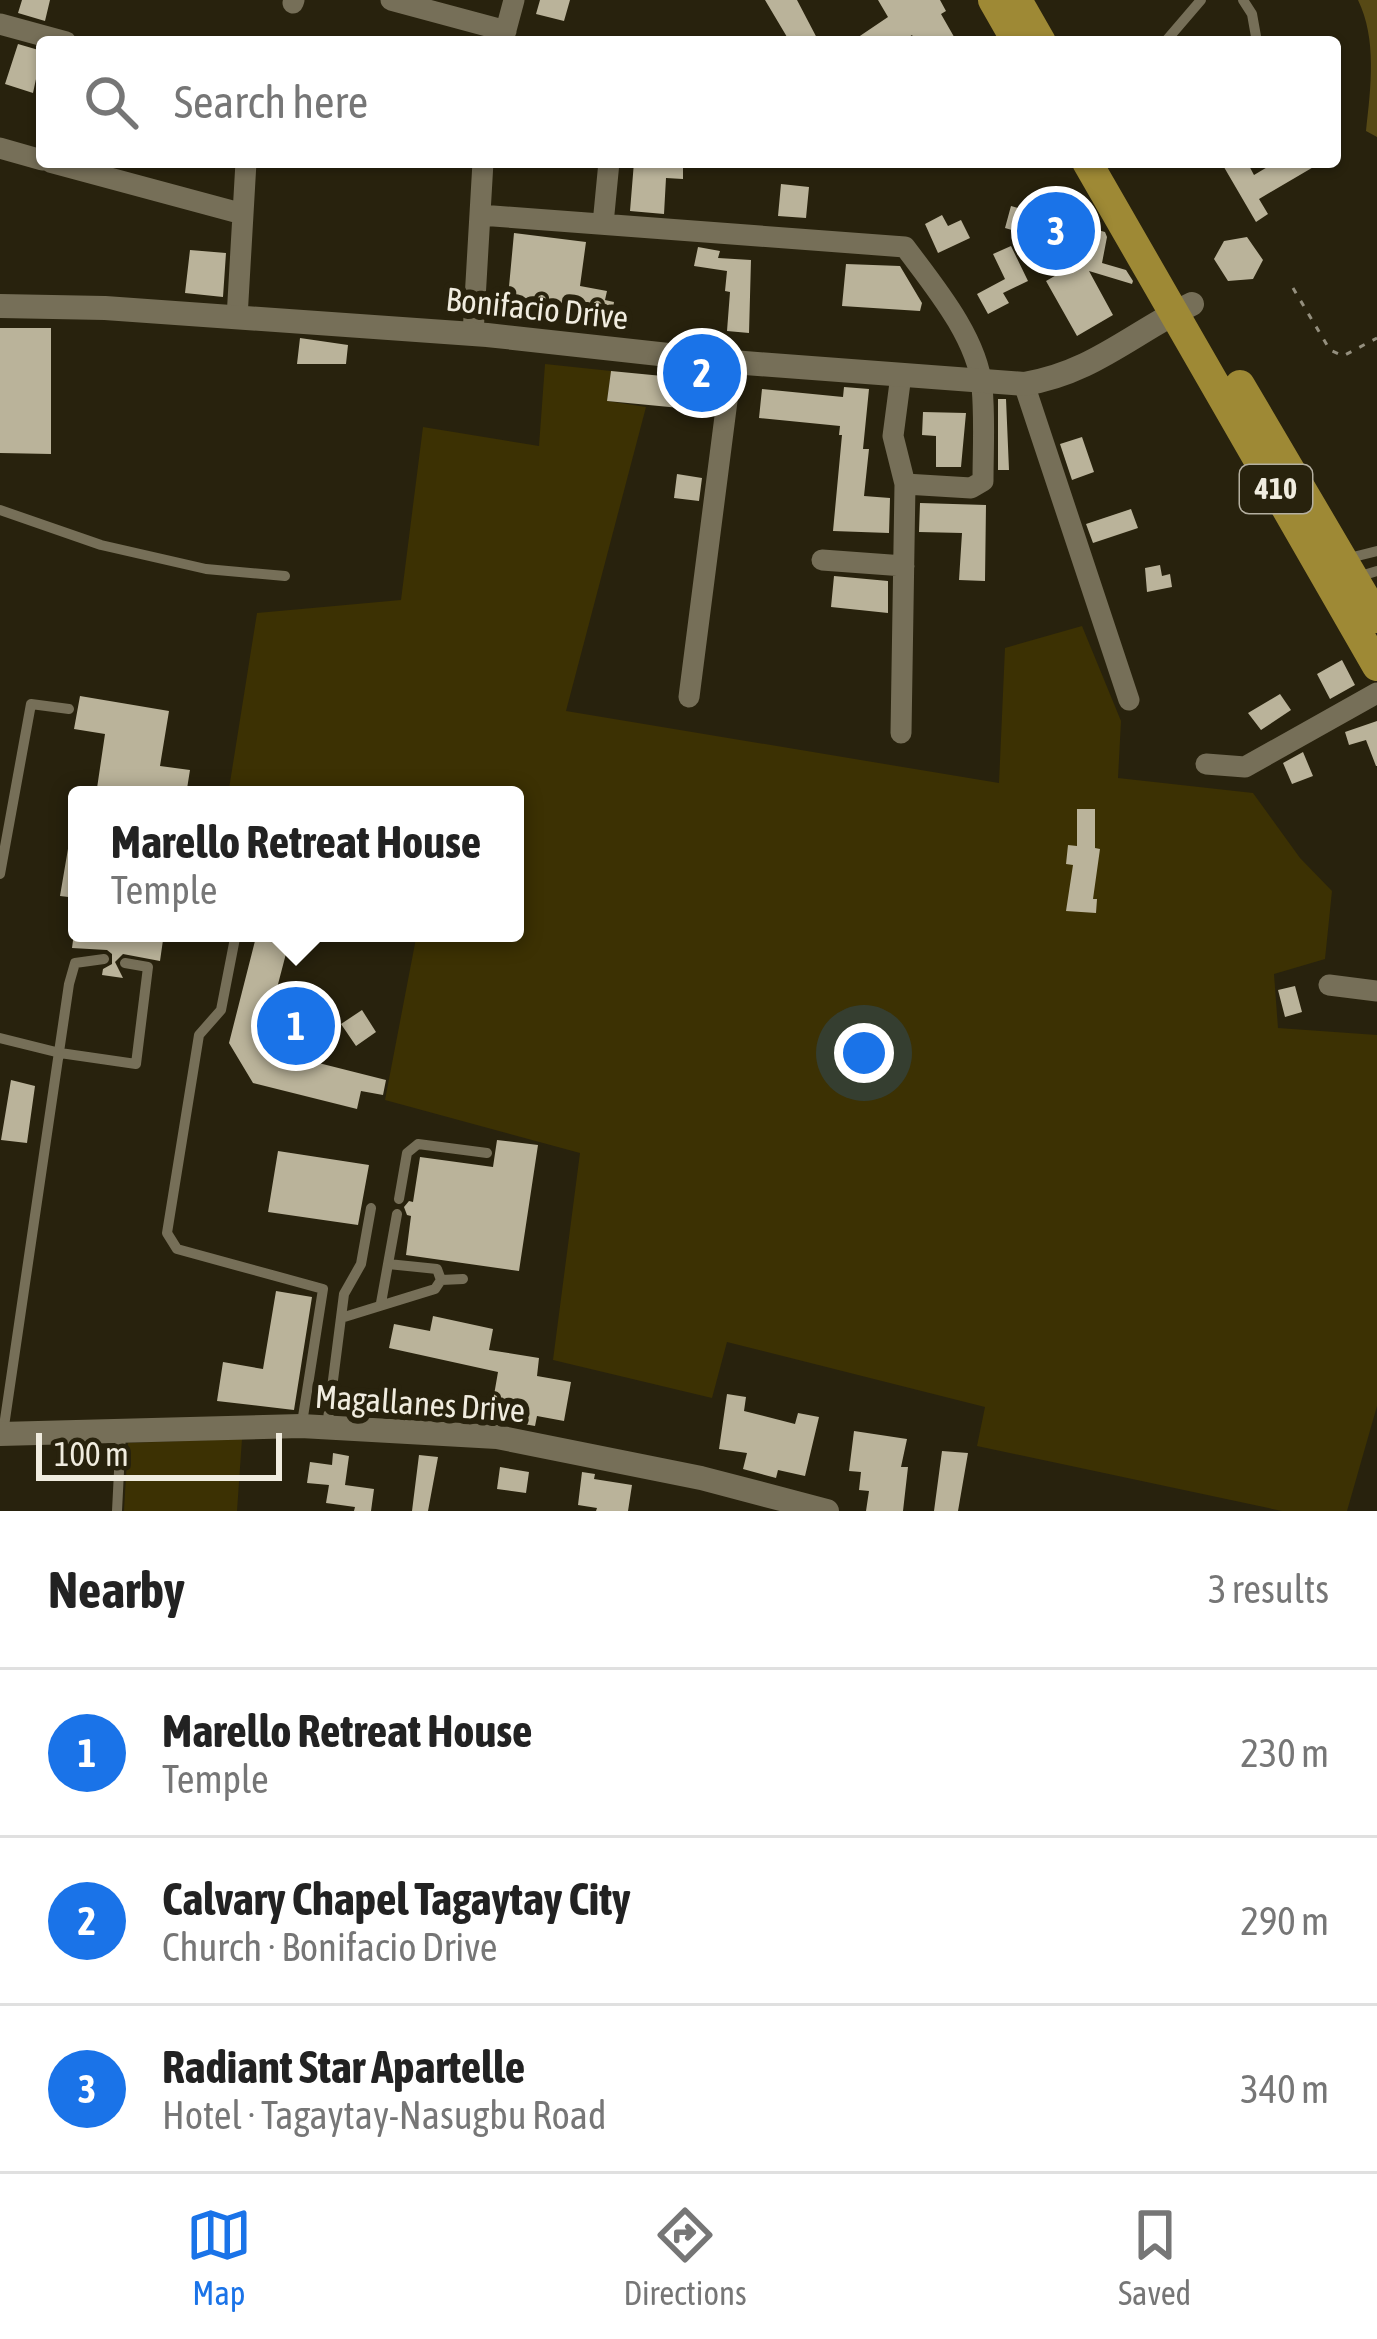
<!DOCTYPE html>
<html lang="en">
<head>
<meta charset="utf-8">
<style>
	body { margin:0; font-family:"Asap Condensed",sans-serif; background:#f2f2f2; color:#222 }
	.scale { position:absolute; left:36px; bottom:30px; width:246px; box-sizing:border-box; padding-left:12px; border:6px solid #f0ecdf; border-top:0; font-size:33px; line-height:42px; white-space:nowrap; color:#f0ecdf; -webkit-text-stroke:9px #28220d; paint-order:stroke }
	.you { position:absolute; left:864px; top:1053px; width:42px; height:42px; margin:-30px; border:9px solid #fff; border-radius:50%; background:#1a73e8; box-shadow:0 0 0 18px #1a73e833 }
	.badge { display:grid; place-items:center; width:78px; height:78px; border-radius:50%; background:#1a73e8; color:#fff; font-size:39px; font-weight:700 }
	.pin { position:absolute; translate:-50% -50%; border:6px solid #fff; box-shadow:0 3px 12px #0006 }
	.popup { position:absolute; left:68px; top:786px; width:456px; height:156px; box-sizing:border-box; display:grid; place-content:center; border-radius:12px; background:#fff; filter:drop-shadow(0 3px 9px #0005); font-size:39px; white-space:nowrap; color:#767676 }
	.popup b { font-size:45px; color:#222 }
	.popup::after { content:''; position:absolute; left:50%; top:100%; margin-left:-24px; border:24px solid transparent; border-top-color:#fff }
	.list { margin:0; padding:0; list-style:none }
	h2 { display:flex; justify-content:space-between; align-items:center; height:156px; margin:0; padding:0 48px; font-size:51px }
	h2 small { font-size:39px; font-weight:400; color:#767676 }
	.list li { display:grid; grid-template-columns:78px 1fr auto; gap:36px; align-items:center; box-sizing:border-box; height:168px; padding:0 48px; border-top:3px solid #e0e0e0 }
	.list b { display:block; font-size:45px; white-space:nowrap }
	.list p { margin:0; font-size:39px; white-space:nowrap; color:#767676 }
	.list em { font-size:39px; font-style:normal; color:#767676 }
	.icon { flex:none; width:66px; height:66px; fill:none; stroke:currentColor; stroke-width:2; stroke-linecap:round; stroke-linejoin:round }
	.map { position:relative; flex:none; width:1377px; height:1511px; overflow:hidden }
	.search { position:absolute; background:#fff; box-shadow:0 3px 9px #0004; left:36px; right:36px; top:36px; height:132px; display:flex; align-items:center; gap:30px; box-sizing:border-box; padding:0 42px; border-radius:12px; color:#767676; font-size:45px }
	.sheet { height:660px; background:#fff }
	nav { display:flex; justify-content:space-around; align-items:center; box-sizing:border-box; height:168px; border-top:3px solid #e0e0e0; background:#fff; font-size:33px; color:#767676 }
	nav a { display:grid; justify-items:center; gap:6px }
	nav .on { color:#1a73e8 }
	.map>svg:first-child { display:block }
	.green { fill:#3c3103 }
	.forest { fill:#574915 }
	.building { fill:#bab39a }
	.lines { fill:none; stroke-linecap:round; stroke-linejoin:round }
	.path { stroke:#948f7e; stroke-width:3; stroke-dasharray:6 9; stroke-linecap:butt }
	.service { stroke:#766f58; stroke-width:10 }
	.minor { stroke:#766f58; stroke-width:21 }
	.tertiary { stroke:#766f58; stroke-width:24 }
	.primary { stroke:#9e8935; stroke-width:30 }
	.labels { text-anchor:middle; stroke-width:12; stroke-linejoin:round; paint-order:stroke }
	.shield { fill:#28220d; stroke:#b4afa0; stroke-width:3 }
	.shield-label { font-size:30px; font-weight:bold; fill:#f0ecdf }
	.street-label { font-size:33px; fill:#f0ecdf; stroke:#28220d }
</style>
</head>
<body>
<div class="map">
<svg width="1377" height="1511" viewBox="0 0 1377 1511">
	<rect width="100%" height="100%" fill="#28220d"/>
	<path class="green" d="M545,364L611,371L607,401L646,407L566,711L999,783L1005,648L1082,626L1121,721L1118,778L1253,793L1300,858L1332,891L1325,959L1274,974L1278,1028L1377,1035V1406L1347,1511H1282L977,1446L985,1407L727,1342L712,1398L553,1360L580,1153L385,1100L417,933H515V795H228L257,613L401,600L423,427L539,446Z
		M242,1439L237,1511H124L128,1443Z"/>
	<path class="forest" d="M1358,0H1377V137L1366,131C1371,87 1377,39 1358,0Z"/>
	<path class="building" d="M22,0H50L45,21L18,13Z
		M540,0H570L564,21L536,14Z
		M765,0H797L819,42H790Z
		M878,0H940L946,11L941,14L957,42H916L912,35L902,42H851L888,17Z
		M18,44L42,51L33,93L5,84Z
		M634,162H683V179L666,178L664,214L630,211Z
		M1221,162H1247L1254,175L1276,162H1322L1259,199L1268,214L1256,222Z
		M781,184L809,187L806,218L778,216Z
		M1011,206L1105,232L1107,237L1102,263L1126,270L1133,281L1132,284L1089,271L1113,315L1077,336L1046,281L1072,266L1075,255L1087,258L1093,254L1005,228Z
		M942,215L948,226L961,220L970,238L938,253L925,224Z
		M514,233L586,242L580,286L607,291L605,300L614,302L611,320L601,318L599,330L533,313L532,321L506,319Z
		M1247,237L1263,260L1253,279L1228,281L1214,259L1224,241Z
		M1011,246L1028,281L1003,293L1009,303L988,314L977,294L1005,279L993,254Z
		M698,247L720,251L718,258L751,260L749,333L727,331L730,292L725,291L727,271L694,266Z
		M190,250L226,253L223,297L185,293Z
		M846,264L900,266L922,303L920,311L842,306Z
		M0,328H51V454L0,453Z
		M300,338L348,345L346,364H297Z
		M611,371L714,381L711,411L607,401Z
		M844,387L869,389L863,449H869L864,496L890,498L889,533L833,531L842,435H839L840,426L759,418L762,389L843,397Z
		M998,399H1006L1009,470H998Z
		M923,412L966,413L961,467H936V436L922,435Z
		M1082,437L1094,472L1072,480L1060,444Z
		M677,474L702,478L699,501L674,498Z
		M920,503L986,505L985,581L959,580L962,533L919,532Z
		M1131,509L1138,528L1093,543L1086,524Z
		M1160,565L1162,576L1170,574L1172,587L1147,592L1145,568Z
		M834,576L888,581V613L831,607Z
		M1342,660L1355,685L1330,699L1317,674Z
		M1280,694L1291,710L1261,730L1248,713Z
		M80,696L169,711L160,766L190,770L186,795L111,790L110,795H96L105,734L74,729Z
		M1377,721V766H1376L1366,740L1349,745L1345,732Z
		M1303,752L1313,776L1292,784L1283,763Z
		M1077,809H1095V848L1100,849L1093,899H1097L1096,913L1066,911L1073,865L1066,864L1068,845L1077,846Z
		M70,837H77V898L60,896Z
		M74,933H164L160,961L123,954L115,962L123,978L102,975L103,969L112,964V954L107,950L72,948Z
		M256,937L288,946L266,1030L311,1000L326,1023L279,1053L386,1080L383,1095L361,1091L357,1109L253,1083L229,1043Z
		M1295,986L1302,1012L1285,1017L1278,990Z
		M362,1010L376,1032L356,1046L341,1024Z
		M11,1080L35,1086L27,1143L1,1140Z
		M497,1140L538,1145L519,1271L406,1255L411,1216L407,1215L404,1207L409,1201L413,1202L420,1157L493,1167Z
		M278,1151L369,1165L358,1225L268,1212Z
		M276,1291L312,1297L294,1410L217,1401L223,1362L263,1369Z
		M433,1316L493,1329L489,1350L539,1358L537,1376L571,1382L564,1421L537,1416L535,1426L490,1418L498,1372L389,1348L394,1324L430,1331Z
		M727,1394L746,1397L744,1411L795,1424L798,1413L819,1417L805,1476L778,1470L776,1478L743,1469L747,1453L719,1449Z
		M854,1431L907,1439L901,1467H908L903,1511H866L869,1491L859,1490L861,1472L849,1471Z
		M942,1451L968,1453L958,1511H934Z
		M333,1453L349,1456L345,1485L374,1489L371,1511H354L355,1507L326,1503L329,1485L307,1483L310,1462L332,1465Z
		M419,1455L438,1457L428,1511H412Z
		M500,1467L529,1472L526,1493L497,1489Z
		M582,1472L595,1474L594,1479L632,1485L628,1511H596L597,1508L578,1505Z"/>
	<g class="lines">
		<path class="path" d="M1293,288L1330,350L1343,356L1377,338"/>
		<path class="service" d="M1243,0L1252,14L1257,42
			M1165,42L1201,0
			M0,510L101,545L206,569L285,576
			M1345,559L1377,551
			M1357,577L1377,571
			M0,874L31,704L69,709
			M236,933L221,1010L199,1035L167,1233L177,1249L323,1289L302,1423
			M0,1038L60,1053L136,1064L148,967L125,963
			M399,1199L407,1153L418,1144L487,1153
			M441,1280L463,1279
			M381,1303L397,1214
			M341,1318L435,1289L441,1280L437,1269L388,1264
			M327,1427L344,1294L361,1264L371,1208
			M3,1433L69,984L75,963L104,959
			M117,1511L121,1432"/>
		<path class="minor" d="M391,0L506,31
			M293,3L294,0
			M0,24L66,42
			M503,41L514,0
			M0,148L42,160
			M50,162L243,214
			M480,215L905,247C934,286 977,337 982,387C985,418 983,450 983,481L971,488L905,484
			M603,224L609,162
			M237,318L246,162
			M473,334L483,162
			M1024,384L1129,700
			M822,560L904,566
			M689,697L732,362
			M901,733L905,484L893,436L901,375
			M1206,764L1245,767L1377,693
			M1329,985L1377,991"/>
		<path class="tertiary" d="M0,306L105,308L487,335L732,362L1024,384C1092,373 1131,334 1192,304
			M0,1434L301,1426L497,1437L701,1478L827,1511"/>
		<path class="primary" d="M993,0L1017,42
			M1017,0L1041,42
			M1087,162L1377,666
			M1240,385L1377,618"/>
	</g>
	<g class="labels">
		<rect class="shield" x="1240" y="465" width="72" height="48" rx="9"/>
		<g class="shield-label">
			<text x="1276" y="499">410</text>
		</g>
		<g class="street-label">
			<text transform="translate(537 308) rotate(6)" y="12">Bonifacio Drive</text>
			<text transform="translate(420 1403) rotate(4)" y="12">Magallanes Drive</text>
		</g>
	</g>
</svg>
<div class="scale">100 m</div>
<div class="you"></div>
<div class="pin badge" style="left:296px;top:1026px">1</div>
<div class="popup"><b>Marello Retreat House</b>Temple</div>
<div class="pin badge" style="left:702px;top:373px">2</div>
<div class="pin badge" style="left:1056px;top:231px">3</div>
<div class="search"><svg class="icon" aria-label="search" viewBox="0 0 24 24"><circle cx="10" cy="10" r="6"/><path d="M15 15l6 6"/></svg>Search here</div>
</div>
<section class="sheet">
<h2>Nearby<small>3 results</small></h2>
<ul class="list">
<li><span class="badge">1</span><div><b>Marello Retreat House</b><p>Temple</p></div><em>230 m</em></li>
<li><span class="badge">2</span><div><b>Calvary Chapel Tagaytay City</b><p>Church · Bonifacio Drive</p></div><em>290 m</em></li>
<li><span class="badge">3</span><div><b>Radiant Star Apartelle</b><p>Hotel · Tagaytay-Nasugbu Road</p></div><em>340 m</em></li>
</ul>
</section>
<nav>
<a class="on"><svg class="icon" aria-label="map" viewBox="0 0 24 24"><path d="M3 6l6-2 6 2 6-2v14l-6 2-6-2-6 2zM9 4v14M15 6v14"/></svg>Map</a>
<a><svg class="icon" aria-label="directions" viewBox="0 0 24 24"><path d="M12 3l9 9-9 9-9-9zM9 14v-3h6M13 9l2 2-2 2"/></svg>Directions</a>
<a><svg class="icon" aria-label="saved" viewBox="0 0 24 24"><path d="M7 4h10v16l-5-4-5 4z"/></svg>Saved</a>
</nav>
</body>
</html>
